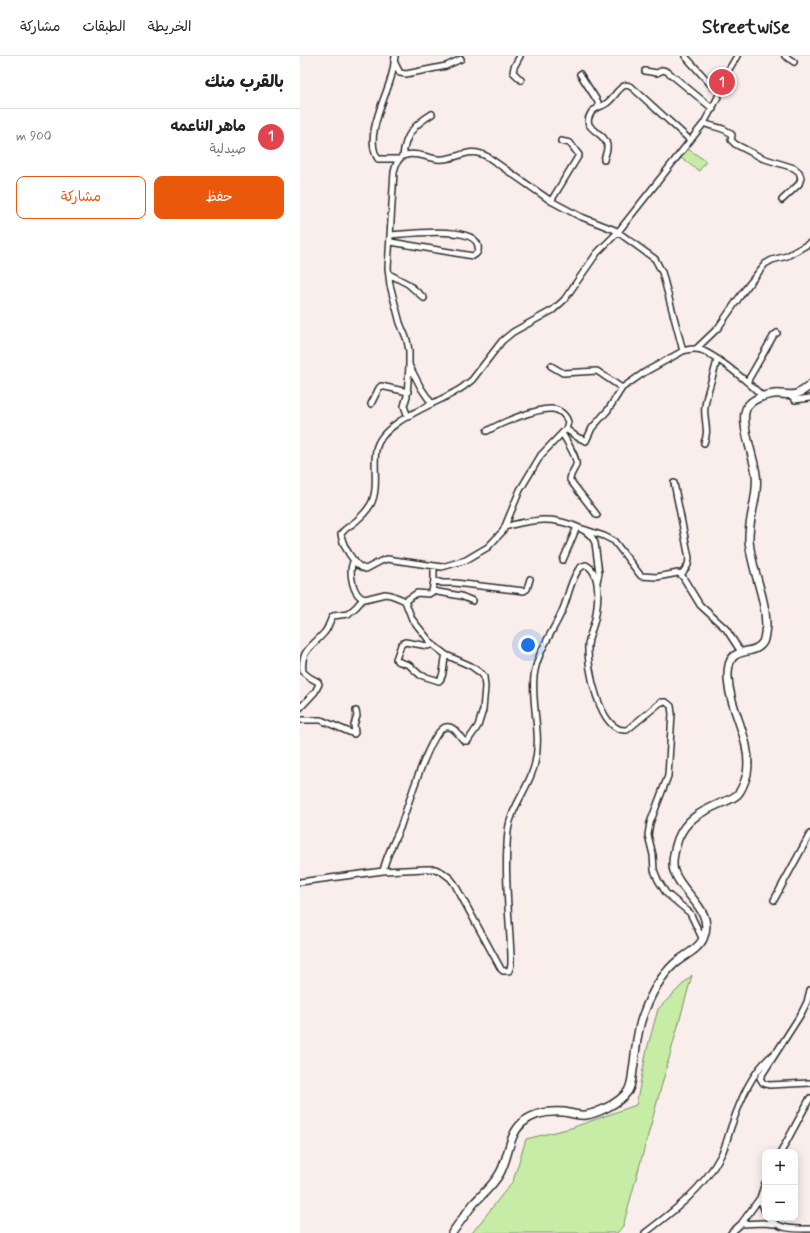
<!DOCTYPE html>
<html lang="ar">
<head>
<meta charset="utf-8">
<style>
	body { margin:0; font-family:Mynerve,"Playpen Sans Arabic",sans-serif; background:#f6f6f6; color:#222; direction:rtl }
	.controls { position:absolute; right:12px; bottom:12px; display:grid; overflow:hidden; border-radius:8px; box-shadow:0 2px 10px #0003 }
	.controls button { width:36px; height:36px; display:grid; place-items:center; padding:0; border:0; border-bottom:1px solid #e0e0e0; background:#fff; color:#222; font:20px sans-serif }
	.you { position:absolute; left:228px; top:589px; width:14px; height:14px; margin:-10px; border:3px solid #fff; border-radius:50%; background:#1a73e8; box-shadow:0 0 0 6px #1a73e833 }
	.badge { display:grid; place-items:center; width:26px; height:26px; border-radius:50%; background:#ea580c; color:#fff; font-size:13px; font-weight:700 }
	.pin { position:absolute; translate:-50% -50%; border:2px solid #fff; box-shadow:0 1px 4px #0006 }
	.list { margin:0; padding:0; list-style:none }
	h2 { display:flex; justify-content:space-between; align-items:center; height:52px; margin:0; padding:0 16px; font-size:17px }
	h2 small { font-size:13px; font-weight:400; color:#767676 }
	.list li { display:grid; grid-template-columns:26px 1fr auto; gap:12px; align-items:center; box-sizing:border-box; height:56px; padding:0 16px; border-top:1px solid #e0e0e0 }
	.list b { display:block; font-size:15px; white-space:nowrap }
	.list p { margin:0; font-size:13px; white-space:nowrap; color:#767676 }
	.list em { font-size:13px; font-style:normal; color:#767676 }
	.actions { display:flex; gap:8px; padding:12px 16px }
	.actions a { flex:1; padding:9px 0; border:1px solid #ea580c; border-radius:8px; text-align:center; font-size:14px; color:#ea580c }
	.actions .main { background:#ea580c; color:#fff }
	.map { position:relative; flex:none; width:510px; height:1177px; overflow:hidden; direction:ltr }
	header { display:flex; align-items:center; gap:24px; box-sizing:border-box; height:56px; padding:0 20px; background:#fff; border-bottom:1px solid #e0e0e0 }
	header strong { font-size:19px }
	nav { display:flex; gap:22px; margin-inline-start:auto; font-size:14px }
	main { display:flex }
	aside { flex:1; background:#fff }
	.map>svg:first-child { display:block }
	.green { fill:#c7eca5; stroke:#798c68 }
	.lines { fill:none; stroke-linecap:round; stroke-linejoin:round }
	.street-casing { stroke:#2b2b2b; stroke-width:8 }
	.secondary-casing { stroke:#2b2b2b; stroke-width:10 }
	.street { stroke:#fff; stroke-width:5 }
	.secondary { stroke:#fff; stroke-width:7 }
</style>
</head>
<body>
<header>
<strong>Streetwise</strong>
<nav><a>الخريطة</a><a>الطبقات</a><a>مشاركة</a></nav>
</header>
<main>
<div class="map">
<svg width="510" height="1177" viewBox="0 0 510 1177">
	<rect width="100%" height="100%" fill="#faeeed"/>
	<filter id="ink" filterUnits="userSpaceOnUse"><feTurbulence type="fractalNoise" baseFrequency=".025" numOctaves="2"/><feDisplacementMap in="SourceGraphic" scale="8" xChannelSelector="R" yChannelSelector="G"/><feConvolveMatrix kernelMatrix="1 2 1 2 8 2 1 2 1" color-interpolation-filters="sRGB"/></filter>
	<g filter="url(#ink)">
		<path class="green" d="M388,93L406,105L399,115L381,102Z
			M392,919L323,1170L317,1177H172L213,1125L226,1083L271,1072L336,1049L347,993L358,953Z"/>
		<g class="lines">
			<defs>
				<path id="street" d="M95,0C94,8 93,17 90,25C84,45 64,83 78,103H99
					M220,0L214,11L213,16L221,24
					M385,0L413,31L421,36
					M485,0L494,6
					M94,5L100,17L106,18L146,10L161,3
					M345,15L357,17L363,14L368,16L413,53
					M280,18L298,46V51
					M404,67C413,72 424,70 432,79L431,84L435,88L462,102L494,112L499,116L501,122L499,128L482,144
					M103,100C105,79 114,69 132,58
					M304,104C305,99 308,94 307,89C305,75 280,74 291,57C295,51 302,51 307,47C311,44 314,40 317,36C324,28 327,27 335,34L390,84
					M251,145L279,99L270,87L261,85
					M91,186L173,200C177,198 179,195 178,190C175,169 107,178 91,179
					M89,218L108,228L124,242
					M396,293L418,272L443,236L465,208L472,204L487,200L510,187
					M383,295C389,293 395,292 401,294C417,300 451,328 463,341
					M251,310L263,317L297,315L322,332
					M447,326L474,279L477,277
					M491,339L495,344L510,342
					M71,348L79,332L81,330L108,336
					M132,348L121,332L109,309V295L107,284L100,267L90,229L88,212L94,116C96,108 98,101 106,99C117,96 127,102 137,103C158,105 167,89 188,101L251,145L279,160L315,174L355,203L362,216L383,295L345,316L322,332L308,354L292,372L286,385L277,381L266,373
					M108,361L104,350L107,340L109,310
					M187,375C201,367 236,352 252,353C259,353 266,359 268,366L266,373L241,399L220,434L203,475L188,491L166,504L142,511L87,503L81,505L66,513C55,512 42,488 41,478C45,472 50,470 55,466C61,461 67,455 71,448C79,432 73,411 76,394C81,364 141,347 163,331L172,324L202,285L213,276L253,254L264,244L297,197L318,176L404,67L417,43L428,15L437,0
					M262,377C266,384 278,403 276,409C274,415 270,418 270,424L297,459
					M404,387C410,374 403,363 405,350C407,334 414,319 417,304
					M374,427L389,502L388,509L381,519
					M205,471C217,467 230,465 242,464C257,463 290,471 295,487L299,517L297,526
					M283,473L304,480L314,485L341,520L357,521L378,517L381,518L400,549L426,573L441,596
					M54,504C48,514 52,540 65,543L85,538L91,539L101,543L105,545L112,563L132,588L146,599L171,610L182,618L184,621L185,631L183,654L178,670L169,683L168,685H164C159,680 154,669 146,671C130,673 106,756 100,772C94,786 86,800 83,815
					M263,504L277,471
					M134,524L142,527H155L224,535L227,533L230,523
					M132,535L161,540L173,545
					M105,545L117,537L129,538L132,536L134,524V511
					M132,588L128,590L105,586L101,589L96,603L97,605L109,609L120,619L139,625C145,620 143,606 146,599
					M0,652L15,636L19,628L18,626L9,621L3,616C0,594 12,591 24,577C29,572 29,565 33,560L48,558L56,551L63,543
					M0,664H21L54,678L55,677L54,669L57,660L56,655
					M0,826L83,815L126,813H135L142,816L150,822L154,827L201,913L203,915H209L211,909V899C209,858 204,816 208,775C211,750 230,731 235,707C242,678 231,649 234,620C237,595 254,575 263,553C268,541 270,527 277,516C279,512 281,510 286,509C302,517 298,548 295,563C293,572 289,580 288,589C287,610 299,677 327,674L361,646H366L371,650L372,658L368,720L350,767L348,779L353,799L354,814L358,824L366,837L390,857L403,884
					M474,844L510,778
					M510,934L507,946L501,958L460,1022L463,1027L469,1029L510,1027
					M481,1096L510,1042
					M465,1127L460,1142L465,1156
					M469,1162C479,1174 495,1173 510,1173
					M441,1168L463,1167L474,1168
					M345,1177C374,1155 404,1132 421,1099C426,1090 428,1080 431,1071C441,1043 452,1014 476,996
					M431,1177L441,1168L460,1142"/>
				<path id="secondary" d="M152,1177C159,1167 167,1156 175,1146C184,1137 194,1128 200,1117C209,1101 208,1080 222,1067C233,1057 250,1055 264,1056C271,1057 278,1060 286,1059C293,1058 300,1055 306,1052C314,1048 323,1042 328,1035C332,1028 332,1021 333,1014C336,995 336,977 343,959C350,940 359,922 374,908C383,900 398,894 403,883C416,854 382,839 374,815C371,806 375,792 378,783C386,763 401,756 419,748C426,745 433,743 438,738C443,732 445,725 447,718C453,684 429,654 428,621C427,585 453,603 463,586C465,582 465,575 466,570C466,540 451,513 449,484C448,462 459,440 456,418C454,402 440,366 446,353C450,343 465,339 474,338C481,337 489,340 496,338C502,336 506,333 510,329"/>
			</defs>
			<use href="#street" class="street-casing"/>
			<use href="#secondary" class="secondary-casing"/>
			<use href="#street" class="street"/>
			<use href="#secondary" class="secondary"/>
		</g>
	</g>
</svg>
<div class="controls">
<button>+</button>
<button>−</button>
</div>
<div class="you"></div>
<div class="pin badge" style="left:422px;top:26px;background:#e0444e">1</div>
</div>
<aside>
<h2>بالقرب منك<small></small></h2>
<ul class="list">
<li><span class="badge" style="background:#e0444e">1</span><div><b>ماهر الناعمه</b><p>صيدلية</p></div><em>900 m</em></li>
</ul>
<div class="actions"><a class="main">حفظ</a><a>مشاركة</a></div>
</aside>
</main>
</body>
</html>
